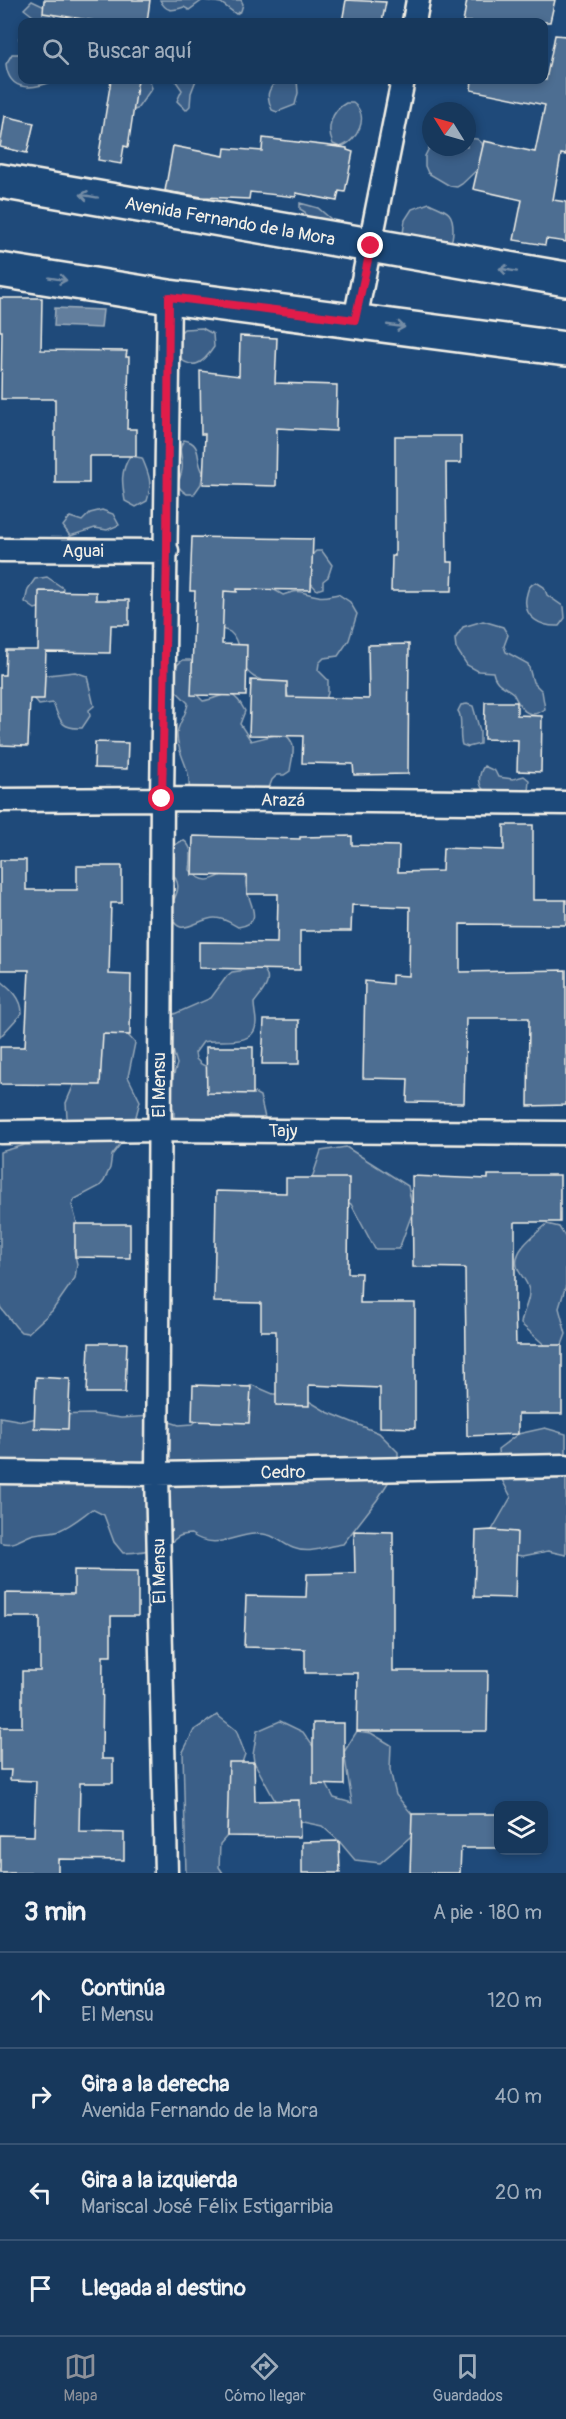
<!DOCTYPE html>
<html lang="es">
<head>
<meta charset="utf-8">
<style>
	body { margin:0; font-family:Pangolin,sans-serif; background:#244365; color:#f1f3f6 }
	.controls { position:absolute; right:18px; bottom:18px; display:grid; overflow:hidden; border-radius:12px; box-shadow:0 3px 9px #0003 }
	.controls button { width:54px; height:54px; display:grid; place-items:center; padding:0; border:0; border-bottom:2px solid #365272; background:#17385c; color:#f1f3f6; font:30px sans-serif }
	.compass { position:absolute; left:422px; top:102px; width:54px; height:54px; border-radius:50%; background:#17385c; box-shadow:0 3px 9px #0003; rotate:307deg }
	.stop { position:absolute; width:18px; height:18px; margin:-14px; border:4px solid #e11d48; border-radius:50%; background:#fff }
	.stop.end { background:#e11d48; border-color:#fff; box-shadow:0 2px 6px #0008 }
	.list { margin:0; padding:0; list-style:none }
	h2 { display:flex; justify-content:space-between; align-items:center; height:78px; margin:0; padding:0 24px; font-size:26px }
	h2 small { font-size:20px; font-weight:400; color:#9eacbb }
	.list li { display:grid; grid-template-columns:39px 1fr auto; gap:18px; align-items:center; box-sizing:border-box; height:96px; padding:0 24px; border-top:2px solid #365272 }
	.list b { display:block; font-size:22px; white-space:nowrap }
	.list p { margin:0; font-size:20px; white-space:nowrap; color:#9eacbb }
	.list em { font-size:20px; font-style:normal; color:#9eacbb }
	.icon { flex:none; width:33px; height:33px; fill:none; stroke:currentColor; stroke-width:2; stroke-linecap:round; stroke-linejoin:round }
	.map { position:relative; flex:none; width:566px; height:1873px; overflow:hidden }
	.search { position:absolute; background:#17385c; box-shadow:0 3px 9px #0003; left:18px; right:18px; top:18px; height:66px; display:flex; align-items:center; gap:15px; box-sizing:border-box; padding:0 21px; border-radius:12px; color:#9eacbb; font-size:22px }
	.sheet { height:462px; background:#17385c }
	nav { display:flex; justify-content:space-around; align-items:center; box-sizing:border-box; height:84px; border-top:2px solid #365272; background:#17385c; font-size:16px; color:#9eacbb }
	nav a { display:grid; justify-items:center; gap:3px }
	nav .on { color:#8c9099 }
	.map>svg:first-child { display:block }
	.green { fill:#3a5f88; stroke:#97a8b8; stroke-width:1.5 }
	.water { fill:#627e9d; stroke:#9cacbb; stroke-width:1.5 }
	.building { fill:#4d6e92; stroke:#f4f1e8; stroke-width:1.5 }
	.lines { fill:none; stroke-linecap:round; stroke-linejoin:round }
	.minor-casing { stroke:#f4f1e8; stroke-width:27 }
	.secondary-casing { stroke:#f4f1e8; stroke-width:38 }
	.minor { stroke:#1f4a7a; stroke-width:22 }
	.secondary { stroke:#1f4a7a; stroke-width:33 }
	.oneway { stroke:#748da6 }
	.route { stroke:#e11d48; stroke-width:8 }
	.labels { text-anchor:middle; stroke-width:4.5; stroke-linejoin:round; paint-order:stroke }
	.street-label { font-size:18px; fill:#f4f1e8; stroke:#1f4a7a }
</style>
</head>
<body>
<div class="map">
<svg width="566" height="1873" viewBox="0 0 566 1873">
	<rect width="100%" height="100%" fill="#1f4a7a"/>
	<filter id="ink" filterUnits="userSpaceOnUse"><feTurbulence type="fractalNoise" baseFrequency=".0167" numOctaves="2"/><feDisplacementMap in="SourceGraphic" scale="12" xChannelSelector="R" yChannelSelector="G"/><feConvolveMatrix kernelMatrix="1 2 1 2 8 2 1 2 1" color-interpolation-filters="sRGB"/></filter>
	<g filter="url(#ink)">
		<path class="green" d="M160,0H241L243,4L241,11L236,14L221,3L203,0L189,10L184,7C172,11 166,12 160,0Z
			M32,1L49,9L59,22H33V16L24,9Z
			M22,32V80H56C35,89 9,94 6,64L12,54H19L22,50L19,38Z
			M120,80H149L152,88L137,109L128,112L118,92Z
			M175,80H196L191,93L190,106L186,110L177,101L182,90Z
			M277,80H297L298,93L295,105L277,112L272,110C266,95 267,91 277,80Z
			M346,103H353C371,116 357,142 340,147L333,144C326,129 331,111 346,103Z
			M467,138L477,139L482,143L486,161L462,184L457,187L450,186L428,173L425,166V156L431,144V147H467Z
			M300,203L318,208L331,219L330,225L307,218L305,212L300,209Z
			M429,203C445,211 453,210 453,229C453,235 453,239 450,244L402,240L405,220L412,209Z
			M202,328L213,334L214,347C202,365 193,371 175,355L176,337L184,329Z
			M184,440C203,443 195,460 203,472L201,484L194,494H187C172,485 181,481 182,469C184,457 176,451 184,440Z
			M130,456L142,458C149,474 153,484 147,501L136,507L125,501C122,483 120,472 130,456Z
			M102,510L113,514L119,525L107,530L95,528L70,536L63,526L70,517L82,521L90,513Z
			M316,551H322L332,565L328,577L323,581V588L317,590L308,580L312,555Z
			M47,577L63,588L62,594L48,605L35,609L25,602L28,589L35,579Z
			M216,582L271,588L283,595C303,588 299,593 318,596C324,598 332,595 338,594L350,602L357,614L349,640L338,656L324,658L319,663L318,670L328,680V693L326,699L289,700L286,687C276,684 263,682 254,677C236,666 242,641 230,632C227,630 221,629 217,628Z
			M536,582L544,587L547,595L564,607L565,618L559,626C542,627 523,618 526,598C528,589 528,586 536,582Z
			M483,621L503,627L508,635L504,646L506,652L528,664L533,682L542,691L545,709C527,722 520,707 513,693C505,686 495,685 493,672L478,671L467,665L456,648L455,639L463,627Z
			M183,660H190L200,669L198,696L203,701C225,697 231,684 245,711L240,724L251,741L283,733C299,743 292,755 290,771L284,775H277L272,780L267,793L189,789C191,766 177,755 177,734C178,723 187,714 188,703L173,688C172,677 172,667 183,660Z
			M75,672L87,676L94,706L89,710L90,716L82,728C60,729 60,720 53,703L39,705L31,695L39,676Z
			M467,704L473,706L480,731V744L468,747L462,745C458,733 464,719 458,711L461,705Z
			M484,766L495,771L498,777L513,779L524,776L529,780L528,792L499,790L487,793C477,786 478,775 484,766Z
			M183,840C194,847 191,858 190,870C207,889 216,876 233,870C237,869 243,870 247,870C247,875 245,880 246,885C247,902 267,923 238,927C231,923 224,918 215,918C196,918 177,944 169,909C180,888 182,886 168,865L173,846Z
			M262,968C275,980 262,992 254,1003C254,1010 256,1016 256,1022C256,1049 217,1038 203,1042L195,1053L196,1059L201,1064L260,1096L265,1118L262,1124L248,1126L239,1117L232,1116L220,1123H174V1110L170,1104L173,1077L177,1064L168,1033L170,1019L174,1014L211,998L227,976L232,972Z
			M0,980C11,989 22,998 22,1013L0,1037Z
			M119,1025L135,1043L128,1077L140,1101L133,1128L112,1155L110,1168L104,1181L100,1186L75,1199L72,1205L79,1230L74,1251L77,1264L75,1278L52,1311L28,1333L21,1332L16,1327L0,1307V1152L25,1145H53L60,1143L66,1138L68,1131L66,1103L95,1035Z
			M346,1147L408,1186L413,1211L399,1249H375L351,1204L329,1193L312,1178L321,1151Z
			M547,1224L559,1227L566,1238V1285L559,1308L566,1334L562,1345L549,1349L521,1324C522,1312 532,1298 528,1287C526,1279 518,1273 517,1266C513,1249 536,1234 547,1224Z
			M252,1385L273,1394H288L302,1397L327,1412L379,1433L398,1452V1467L377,1500L343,1544C325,1546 311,1555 293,1548C284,1545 277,1537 268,1535C240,1528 219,1554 191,1534C173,1535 178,1540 166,1545C152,1550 138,1553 123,1553L114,1542L104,1515L92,1509C81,1517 72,1525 60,1530C51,1533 40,1532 31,1535C20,1539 12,1547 0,1542V1417L23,1421L50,1415L93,1414L121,1418L152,1416L179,1425L193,1424L213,1405Z
			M545,1428L566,1434V1555L548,1551L523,1556L499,1553L492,1530L511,1497L500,1476L498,1449L518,1434Z
			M217,1715L236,1730L245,1754L229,1801L227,1836L220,1844L219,1867L223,1873H186L183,1752L194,1730Z
			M280,1721L303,1732L317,1752L322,1776L334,1798L352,1803L344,1752L357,1731L371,1733L391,1745L390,1770L396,1795L412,1814L417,1831L380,1863L355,1860L339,1841L322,1826L298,1821L278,1806L254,1762L253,1755L257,1731Z"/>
		<path class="water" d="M55,308L103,310L101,328L54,326Z"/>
		<path class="building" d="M44,0H150L147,22H102L43,13Z
			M346,0L386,2L382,22H342Z
			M467,0H555L550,22H463Z
			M555,35L566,36V155L561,154L553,200L566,202V242L546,239L545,245L514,240L522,200L473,189L484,141L535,152L545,105L471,90L472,80H546Z
			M111,80H138L128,147L124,146L121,164L98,160Z
			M5,116L34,123L27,153L0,147Z
			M263,138L347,148V150L353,152L345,192L339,191L337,201L296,193V197L250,192L249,199L202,197L165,191L173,146L224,156L225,148L262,151Z
			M0,298H42L41,350L127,351L126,357H129L127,429H136V456H89V483H55V399H1L2,331H0Z
			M240,336L277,338L275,383L337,385L336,431L277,428L276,486L203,484L205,434H201L200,371L239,376Z
			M395,436H461V463H446L447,562H453L452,591H391L392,556H395Z
			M192,537L313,539L311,590L237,589V592L224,591L222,644L247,645L246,696L191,695L195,591H190Z
			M39,591L96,592V600H129V625H111L110,653L46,652L44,699H30L28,746L0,745V675H5L6,650H38Z
			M409,644L408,774L354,775L353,764L302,763L303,736L249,735L251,680L287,682V697L369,699L368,645Z
			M485,702H517V715L542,716L541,772L517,771L518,740L484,739Z
			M95,742L128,743L127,769L94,768Z
			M504,825H533V900H566V925L460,924V972L566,970V1105L528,1106L529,1018H466L464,1103L407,1102L408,1079L363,1078L365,981L392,984V975L409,976L410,907L352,905L351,931H300V970L199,968V942L277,943L278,894H247V876L192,875L193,836L300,839V837L352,836V845L399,846L398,872L442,871L443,848L504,850Z
			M0,860H26V890H77V866H122V903H111L109,974L131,975L130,1035L103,1034L100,1085L0,1084V1047H25L29,970H0Z
			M264,1020H299V1064H262Z
			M206,1047H253V1094L207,1093Z
			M488,1175H560V1222H515V1309L516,1345H562V1414H518V1434L467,1436L465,1268L413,1267L412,1176L488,1179Z
			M286,1178H349L348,1273H361L360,1303H415V1428L380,1427V1388L309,1385V1406L276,1405V1331H261V1303L214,1302L216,1191L286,1193Z
			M75,1224H130V1258L75,1257Z
			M89,1343H127L125,1393H87Z
			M36,1377L70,1379L68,1429L34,1428Z
			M193,1385L251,1387L249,1423L192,1421Z
			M492,1530L517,1532L515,1598L474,1597L476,1531Z
			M354,1531L393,1532V1671H488L487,1731H357L358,1673H305V1649L244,1647L246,1596L306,1597L307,1574L355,1573Z
			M74,1570L138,1571V1616H111V1656H103L102,1759H113V1783H80L79,1832L124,1833V1860L58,1859V1873H0V1835L34,1836L36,1781L10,1780L11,1770H0V1727H22V1671H40V1617H5V1593L74,1594Z
			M313,1723H344V1785L313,1784Z
			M229,1762H254L255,1801L299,1800L300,1837L227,1836Z
			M412,1814H498V1848H461L460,1873H410Z
			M339,1841L340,1873H302V1842Z"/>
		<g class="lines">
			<defs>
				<path id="minor" d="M414,22L418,0
					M355,320L403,80
					M0,550L167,551
					M0,800L162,799L566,803
					M0,1132L159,1130L566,1133
					M0,1472L157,1474L566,1466
					M166,1873L157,1474L162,799L169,297"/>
				<path id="secondary" d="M0,181L566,279
					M0,270L169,297L566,349"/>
			</defs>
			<use href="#minor" class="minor-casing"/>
			<use href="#secondary" class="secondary-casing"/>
			<use href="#minor" class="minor"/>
			<use href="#secondary" class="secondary"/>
		</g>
		<defs><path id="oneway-shaft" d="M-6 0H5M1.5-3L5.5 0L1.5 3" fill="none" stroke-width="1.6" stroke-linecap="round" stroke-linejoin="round" transform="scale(1.5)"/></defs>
		<g class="oneway">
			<use href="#oneway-shaft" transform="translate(89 196) rotate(-170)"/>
			<use href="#oneway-shaft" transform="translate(508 270) rotate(-170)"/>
			<use href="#oneway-shaft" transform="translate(58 279) rotate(9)"/>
			<use href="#oneway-shaft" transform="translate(396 326) rotate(8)"/>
		</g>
	</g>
	<g class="lines" filter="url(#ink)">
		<path class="route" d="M162,799L167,551L169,297L355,320L371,246"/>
	</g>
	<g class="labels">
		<g class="street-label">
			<text transform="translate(230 221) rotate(10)" y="6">Avenida Fernando de la Mora</text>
			<text x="83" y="557">Aguai</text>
			<text transform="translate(283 800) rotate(1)" y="6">Arazá</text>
			<text transform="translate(159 1085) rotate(-90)" y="6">El Mensu</text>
			<text x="283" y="1137">Tajy</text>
			<text transform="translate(283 1472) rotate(-1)" y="6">Cedro</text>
			<text transform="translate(159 1571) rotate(-91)" y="6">El Mensu</text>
		</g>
	</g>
</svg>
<div class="controls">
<button><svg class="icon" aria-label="layers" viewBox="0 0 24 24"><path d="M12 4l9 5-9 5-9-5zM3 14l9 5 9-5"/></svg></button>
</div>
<svg class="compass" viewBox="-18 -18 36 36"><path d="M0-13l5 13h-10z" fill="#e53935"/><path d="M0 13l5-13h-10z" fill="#9eacbb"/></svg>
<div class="stop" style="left:162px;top:799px"></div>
<div class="stop end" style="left:371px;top:246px"></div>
<div class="search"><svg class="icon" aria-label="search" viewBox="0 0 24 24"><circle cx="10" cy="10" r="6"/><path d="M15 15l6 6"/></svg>Buscar aquí</div>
</div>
<section class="sheet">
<h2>3 min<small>A pie · 180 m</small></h2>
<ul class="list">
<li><svg class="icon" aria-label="ahead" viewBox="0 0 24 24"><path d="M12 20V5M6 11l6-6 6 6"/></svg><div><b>Continúa</b><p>El Mensu</p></div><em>120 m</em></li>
<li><svg class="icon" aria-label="right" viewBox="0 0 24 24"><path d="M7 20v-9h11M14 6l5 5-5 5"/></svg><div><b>Gira a la derecha</b><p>Avenida Fernando de la Mora</p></div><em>40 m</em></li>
<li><svg class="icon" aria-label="left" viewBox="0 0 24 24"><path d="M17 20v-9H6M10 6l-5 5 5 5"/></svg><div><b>Gira a la izquierda</b><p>Mariscal José Félix Estigarribia</p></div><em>20 m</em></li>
<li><svg class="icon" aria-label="arrive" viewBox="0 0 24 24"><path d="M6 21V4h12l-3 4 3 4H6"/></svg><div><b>Llegada al destino</b></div></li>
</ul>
</section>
<nav>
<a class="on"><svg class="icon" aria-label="map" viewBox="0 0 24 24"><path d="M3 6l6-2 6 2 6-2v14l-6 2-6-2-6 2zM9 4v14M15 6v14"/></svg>Mapa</a>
<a><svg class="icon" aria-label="directions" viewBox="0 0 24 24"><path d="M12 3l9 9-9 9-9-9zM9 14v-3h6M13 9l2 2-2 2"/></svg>Cómo llegar</a>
<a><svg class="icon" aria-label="saved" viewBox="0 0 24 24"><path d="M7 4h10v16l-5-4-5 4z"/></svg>Guardados</a>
</nav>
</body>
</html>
